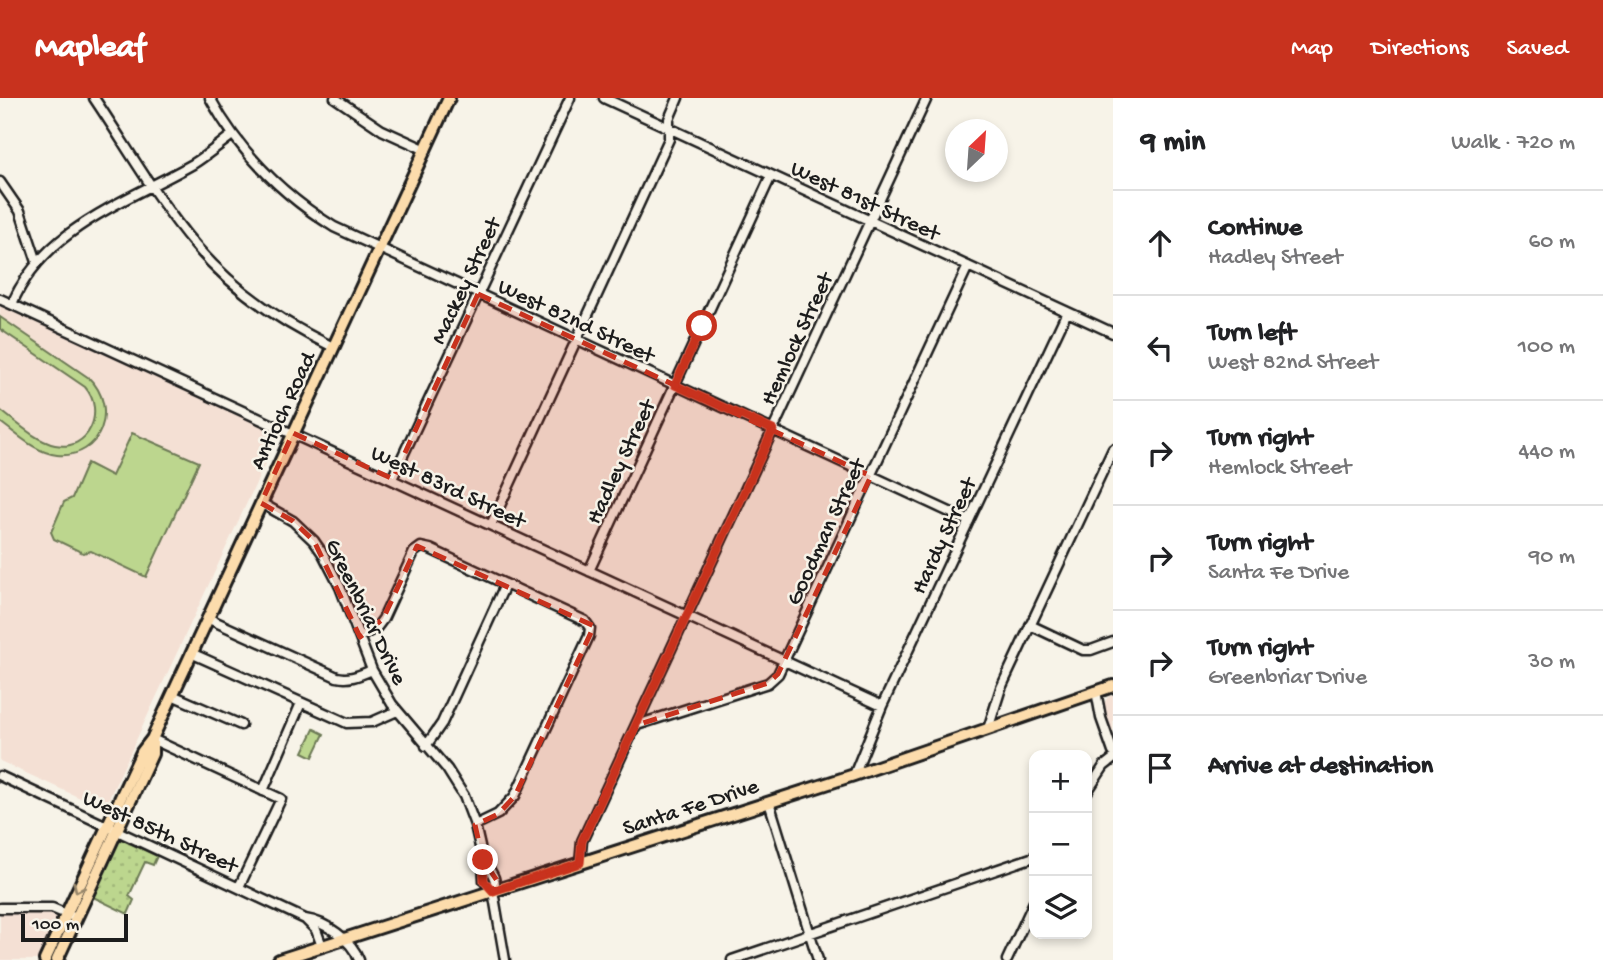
<!DOCTYPE html>
<html lang="en">
<head>
<meta charset="utf-8">
<style>
	body { margin:0; font-family:"Gochi Hand",sans-serif; background:#f2f2f2; color:#202124 }
	.controls { position:absolute; right:21px; bottom:21px; display:grid; overflow:hidden; border-radius:14px; box-shadow:0 4px 10px #0003 }
	.controls button { width:63px; height:63px; display:grid; place-items:center; padding:0; border:0; border-bottom:2px solid #e0e0e0; background:#fff; color:#202124; font:35px sans-serif }
	.compass { position:absolute; left:945px; top:21px; width:63px; height:63px; border-radius:50%; background:#fff; box-shadow:0 4px 10px #0003; rotate:25deg }
	.scale { position:absolute; left:21px; bottom:18px; width:107px; box-sizing:border-box; padding-left:7px; border:4px solid #1c1c1c; border-top:0; font-size:19px; line-height:24px; white-space:nowrap; color:#1c1c1c; -webkit-text-stroke:5px #f7f3e8; paint-order:stroke }
	.stop { position:absolute; width:21px; height:21px; margin:-16px; border:5px solid #c8321e; border-radius:50%; background:#fff }
	.stop.end { background:#c8321e; border-color:#fff; box-shadow:0 2px 7px #0008 }
	.list { margin:0; padding:0; list-style:none }
	h2 { display:flex; justify-content:space-between; align-items:center; height:91px; margin:0; padding:0 28px; font-size:30px }
	h2 small { font-size:23px; font-weight:400; color:#757577 }
	.list li { display:grid; grid-template-columns:46px 1fr auto; gap:21px; align-items:center; box-sizing:border-box; height:105px; padding:0 28px; border-top:2px solid #e0e0e0 }
	.list b { display:block; font-size:26px; white-space:nowrap }
	.list p { margin:0; font-size:23px; white-space:nowrap; color:#757577 }
	.list em { font-size:23px; font-style:normal; color:#757577 }
	.icon { flex:none; width:38px; height:38px; fill:none; stroke:currentColor; stroke-width:2; stroke-linecap:round; stroke-linejoin:round }
	.map { position:relative; flex:none; width:1113px; height:862px; overflow:hidden }
	header { display:flex; align-items:center; gap:42px; box-sizing:border-box; height:98px; padding:0 35px; background:#c8321e; color:#fff }
	header strong { font-size:33px }
	nav { display:flex; gap:38px; margin-inline-start:auto; font-size:24px }
	main { display:flex }
	aside { flex:1; background:#fff }
	.map>svg:first-child { display:block }
	.built { fill:#f4e0d4 }
	.grass { fill:#bcd68e; stroke:#6c7955; stroke-width:2 }
	.park { fill:url(#park-dots); stroke:#6c7955; stroke-width:2 }
	.lines { fill:none; stroke-linecap:round; stroke-linejoin:round }
	.minor-casing { stroke:#1c1c1c; stroke-width:13 }
	.major-casing { stroke:#1c1c1c; stroke-width:16 }
	.minor { stroke:#f7f3e8; stroke-width:8 }
	.major { stroke:#fcdcac; stroke-width:10 }
	.oneway { stroke:#97866b }
	.route { stroke:#c8321e; stroke-width:9 }
	.marked { fill:#c8321e; fill-opacity:0.2; stroke:#c8321e; stroke-width:5; stroke-dasharray:14 9; stroke-linejoin:round }
	.labels { text-anchor:middle; stroke-width:5; stroke-linejoin:round; paint-order:stroke }
	.street-label { font-size:23px; fill:#1c1c1c; stroke:#f7f3e8 }
</style>
</head>
<body>
<header>
<strong>Mapleaf</strong>
<nav><a>Map</a><a>Directions</a><a>Saved</a></nav>
</header>
<main>
<div class="map">
<svg width="1113" height="862" viewBox="0 0 1113 862">
	<defs>
		<pattern id="park-dots" width="8" height="8" patternUnits="userSpaceOnUse" patternTransform="scale(1.75)"><rect width="8" height="8" fill="#bcd68e"/><path d="M2 2h.1M6 6h.1" fill="none" stroke="#a1b77a" stroke-width="1.8" stroke-linecap="round"/></pattern>
	</defs>
	<rect width="100%" height="100%" fill="#f7f3e8"/>
	<filter id="ink" filterUnits="userSpaceOnUse"><feTurbulence type="fractalNoise" baseFrequency=".0143" numOctaves="2"/><feDisplacementMap in="SourceGraphic" scale="14" xChannelSelector="R" yChannelSelector="G"/><feConvolveMatrix kernelMatrix="1 2 1 2 8 2 1 2 1" color-interpolation-filters="sRGB"/></filter>
	<g filter="url(#ink)">
		<path class="built" d="M0,207L279,336L104,711L0,663Z
			M1113,597V637L1103,607L1108,599Z
			M0,812L52,814L56,817L57,825L39,862H0Z"/>
		<path class="grass" d="M0,219L89,280C119,309 102,361 57,357C36,355 17,336 0,324V312C16,324 36,343 55,347C89,354 106,313 85,289L0,231Z
			M132,335L199,364L146,479L91,453L83,455L54,441L51,434L64,404L72,400L87,365L112,378Z
			M314,631L324,636L313,659L303,654Z"/>
		<path class="park" d="M123,742L157,758L153,767L145,764L129,798L134,802L128,816L91,798L116,745Z"/>
		<g class="lines">
			<defs>
				<path id="minor" d="M94,0C127,49 157,102 195,147C233,192 281,224 333,249
					M210,0C240,55 281,96 334,129L969,423
					M335,0L382,32L426,52
					M604,0L1113,235
					M0,84L20,113L37,164
					M0,201L882,608
					M12,206C44,130 126,104 193,66C206,58 219,47 232,37
					M392,381L570,0
					M261,405L293,423L314,443L323,456L340,489L372,572L392,606L447,671L464,698L475,727L483,762L484,783L493,793
					M491,427L669,41V21L678,0
					M589,473L771,78
					M207,520L337,579C350,582 360,577 372,572
					M1030,527L1083,552H1091L1113,544
					M360,539L377,529L383,521L414,454L421,449L430,451L585,523L590,530L589,538L515,698L498,716L475,727
					M191,555L347,625L372,624L397,613
					M1096,593L1101,620L1113,654
					M172,597L241,627
					M637,627L768,585L778,576L968,168
					M988,631L1001,590L1113,351
					M152,641L281,701L239,789
					M426,648L442,625L505,487
					M854,677L882,608L1067,214
					M0,678L305,821C326,824 352,842 359,862
					M263,693L301,605
					M1087,694L1104,668L1113,661
					M769,704L818,862
					M483,762C490,773 499,781 493,793
					M580,765L582,743L927,0
					M493,793L505,862
					M0,810H52L71,818
					M305,821L316,832L322,848
					M732,862L1034,759
					M1007,862L1034,804"/>
				<path id="major" d="M45,862L142,654L152,641L449,0
					M57,862L152,656V641
					M279,862L854,677L1113,588"/>
			</defs>
			<use href="#minor" class="minor-casing"/>
			<use href="#major" class="major-casing"/>
			<use href="#minor" class="minor"/>
			<use href="#major" class="major"/>
		</g>
		<defs><path id="oneway-chevron" d="M-2-3.5L2.5 0L-2 3.5" fill="none" stroke-width="1.6" stroke-linecap="round" stroke-linejoin="round" transform="scale(1.75)"/></defs>
		<use class="oneway" href="#oneway-chevron" transform="translate(78 790) rotate(115)"/>
	</g>
	<g class="lines" filter="url(#ink)">
		<path class="route" d="M483,762L484,783L493,793L580,765L582,743L773,332L675,287L702,228"/>
	</g>
	<path class="marked" d="M478,196L871,378L778,576L768,585L637,627L582,743L580,765L493,793L498,784L483,762L475,727L498,716L515,698L594,528L417,448L383,521L360,539L314,443L293,423L261,405L293,335L393,381Z"/>
	<g class="labels">
		<g class="street-label">
			<text transform="translate(866 101) rotate(25)" y="8">West 81st Street</text>
			<text transform="translate(464 182) rotate(-65)" y="8">Mackey Street</text>
			<text transform="translate(577 221) rotate(25)" y="8">West 82nd Street</text>
			<text transform="translate(795 240) rotate(-65)" y="8">Hemlock Street</text>
			<text transform="translate(281 312) rotate(-65)" y="8">Antioch Road</text>
			<text transform="translate(619 363) rotate(-65)" y="8">Hadley Street</text>
			<text transform="translate(449 387) rotate(25)" y="8">West 83rd Street</text>
			<text transform="translate(824 433) rotate(-65)" y="8">Goodman Street</text>
			<text transform="translate(942 437) rotate(-65)" y="8">Hardy Street</text>
			<text transform="translate(368 513) rotate(64)" y="8">Greenbriar Drive</text>
			<text transform="translate(690 707) rotate(-18)" y="8">Santa Fe Drive</text>
			<text transform="translate(161 732) rotate(25)" y="8">West 85th Street</text>
		</g>
	</g>
</svg>
<div class="controls">
<button>+</button>
<button>−</button>
<button><svg class="icon" aria-label="layers" viewBox="0 0 24 24"><path d="M12 4l9 5-9 5-9-5zM3 14l9 5 9-5"/></svg></button>
</div>
<svg class="compass" viewBox="-18 -18 36 36"><path d="M0-13l5 13h-10z" fill="#e53935"/><path d="M0 13l5-13h-10z" fill="#757577"/></svg>
<div class="scale">100 m</div>
<div class="stop" style="left:702px;top:228px"></div>
<div class="stop end" style="left:483px;top:762px"></div>
</div>
<aside>
<h2>9 min<small>Walk · 720 m</small></h2>
<ul class="list">
<li><svg class="icon" aria-label="ahead" viewBox="0 0 24 24"><path d="M12 20V5M6 11l6-6 6 6"/></svg><div><b>Continue</b><p>Hadley Street</p></div><em>60 m</em></li>
<li><svg class="icon" aria-label="left" viewBox="0 0 24 24"><path d="M17 20v-9H6M10 6l-5 5 5 5"/></svg><div><b>Turn left</b><p>West 82nd Street</p></div><em>100 m</em></li>
<li><svg class="icon" aria-label="right" viewBox="0 0 24 24"><path d="M7 20v-9h11M14 6l5 5-5 5"/></svg><div><b>Turn right</b><p>Hemlock Street</p></div><em>440 m</em></li>
<li><svg class="icon" aria-label="right" viewBox="0 0 24 24"><path d="M7 20v-9h11M14 6l5 5-5 5"/></svg><div><b>Turn right</b><p>Santa Fe Drive</p></div><em>90 m</em></li>
<li><svg class="icon" aria-label="right" viewBox="0 0 24 24"><path d="M7 20v-9h11M14 6l5 5-5 5"/></svg><div><b>Turn right</b><p>Greenbriar Drive</p></div><em>30 m</em></li>
<li><svg class="icon" aria-label="arrive" viewBox="0 0 24 24"><path d="M6 21V4h12l-3 4 3 4H6"/></svg><div><b>Arrive at destination</b></div></li>
</ul>
</aside>
</main>
</body>
</html>
